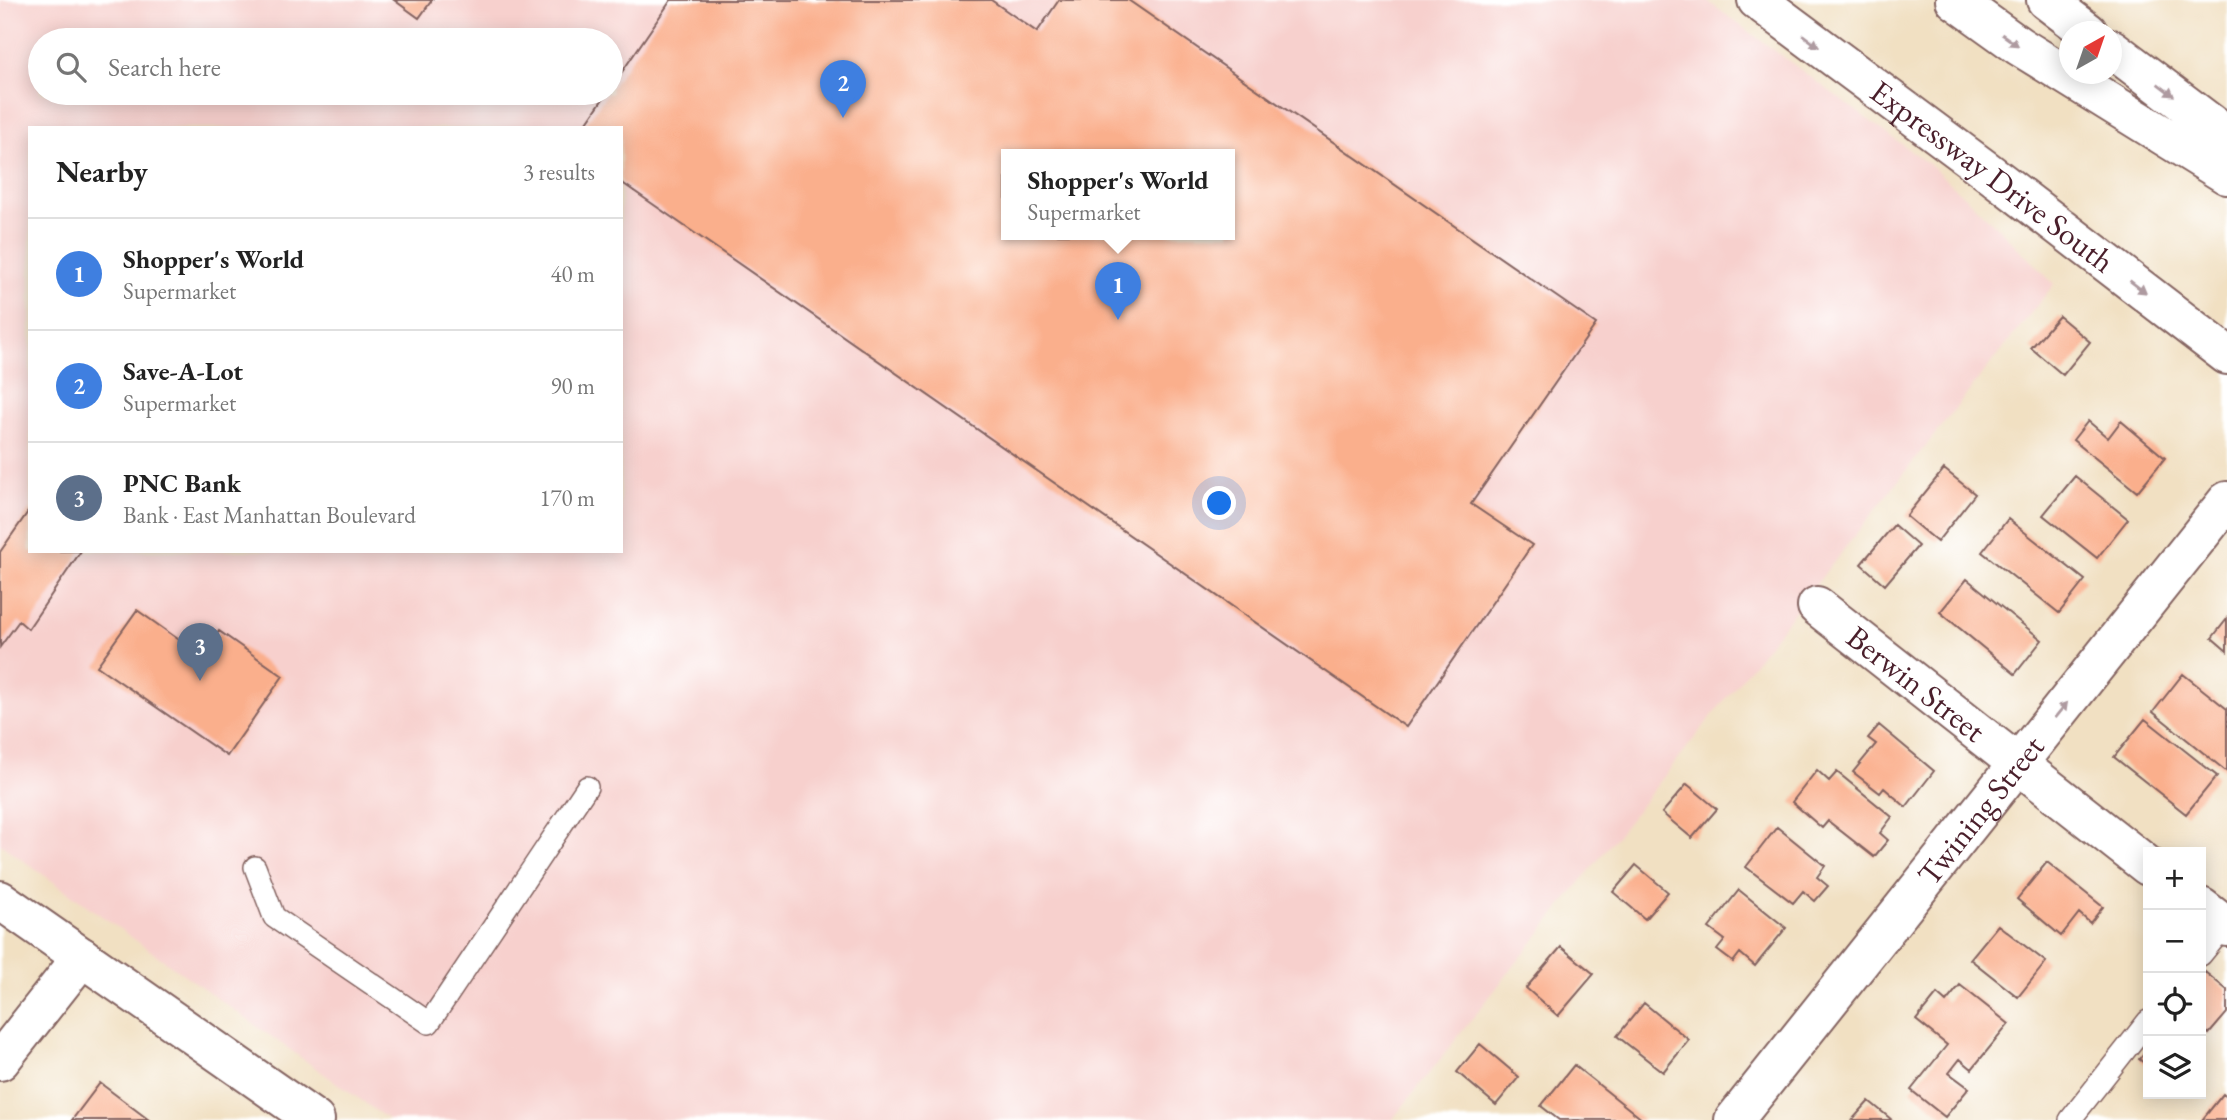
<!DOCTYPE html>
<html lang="en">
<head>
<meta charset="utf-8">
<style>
	body { margin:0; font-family:"EB Garamond",serif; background:#f2f2f2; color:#222 }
	.controls { position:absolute; right:21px; bottom:21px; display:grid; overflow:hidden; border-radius:0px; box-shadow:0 4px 18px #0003 }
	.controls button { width:63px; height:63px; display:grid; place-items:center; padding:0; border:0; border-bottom:2px solid #e0e0e0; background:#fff; color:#222; font:35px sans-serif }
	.compass { position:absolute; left:2059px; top:21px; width:63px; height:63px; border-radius:50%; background:#fff; box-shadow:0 4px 18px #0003; rotate:40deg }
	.you { position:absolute; left:1220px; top:504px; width:24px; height:24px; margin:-18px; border:5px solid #fff; border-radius:50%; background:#1a73e8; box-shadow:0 0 0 10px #1a73e833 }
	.badge { display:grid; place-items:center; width:46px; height:46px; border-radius:50%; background:#b5179e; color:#fff; font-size:23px; font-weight:700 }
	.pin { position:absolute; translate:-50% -58px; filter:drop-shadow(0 2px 4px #0008) }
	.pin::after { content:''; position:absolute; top:37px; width:24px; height:21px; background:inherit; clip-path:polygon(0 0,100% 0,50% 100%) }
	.popup { position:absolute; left:1001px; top:149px; width:234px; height:91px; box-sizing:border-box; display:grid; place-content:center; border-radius:0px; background:#fff; filter:drop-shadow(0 2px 5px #0005); font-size:23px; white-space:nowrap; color:#767676 }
	.popup b { font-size:26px; color:#222 }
	.popup::after { content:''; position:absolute; left:50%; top:100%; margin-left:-14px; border:14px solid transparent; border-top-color:#fff }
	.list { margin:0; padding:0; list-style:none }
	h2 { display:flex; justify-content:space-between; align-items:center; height:91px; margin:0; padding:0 28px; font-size:30px }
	h2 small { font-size:23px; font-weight:400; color:#767676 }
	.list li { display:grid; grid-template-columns:46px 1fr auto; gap:21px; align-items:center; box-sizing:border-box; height:112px; padding:0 28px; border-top:2px solid #e0e0e0 }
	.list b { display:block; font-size:26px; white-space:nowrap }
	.list p { margin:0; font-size:23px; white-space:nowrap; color:#767676 }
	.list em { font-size:23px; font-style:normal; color:#767676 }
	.icon { flex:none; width:38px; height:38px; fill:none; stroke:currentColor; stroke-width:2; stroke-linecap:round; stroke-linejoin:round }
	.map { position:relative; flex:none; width:2227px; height:1120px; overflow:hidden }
	.search { position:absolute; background:#fff; box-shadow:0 4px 18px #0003; left:28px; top:28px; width:595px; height:77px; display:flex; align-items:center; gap:18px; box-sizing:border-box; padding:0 24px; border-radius:38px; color:#767676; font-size:26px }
	.panel { position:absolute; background:#fff; box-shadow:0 4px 18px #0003; left:28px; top:126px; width:595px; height:427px; border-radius:0px }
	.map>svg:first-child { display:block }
	.built { fill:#f7d0cd; fill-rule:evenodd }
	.building { fill:#faaf8c; fill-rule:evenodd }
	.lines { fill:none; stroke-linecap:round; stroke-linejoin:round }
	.lane-casing { stroke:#846360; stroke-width:24 }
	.street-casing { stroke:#846360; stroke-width:42 }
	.secondary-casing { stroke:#846360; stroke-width:42 }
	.highway-casing { stroke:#846360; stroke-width:42 }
	.lane { stroke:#fff; stroke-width:21 }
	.street { stroke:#fff; stroke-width:38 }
	.secondary { stroke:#fff; stroke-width:38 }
	.highway { stroke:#fff; stroke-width:38 }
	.oneway { fill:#ae9aa0 }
	.labels { text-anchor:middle; stroke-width:5; stroke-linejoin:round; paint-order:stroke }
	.street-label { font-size:32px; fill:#4a1f2b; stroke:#fff }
</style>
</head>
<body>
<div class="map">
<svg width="2227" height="1120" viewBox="0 0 2227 1120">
	<rect width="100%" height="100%" fill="#fff"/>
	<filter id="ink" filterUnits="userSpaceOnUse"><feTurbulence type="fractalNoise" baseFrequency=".0143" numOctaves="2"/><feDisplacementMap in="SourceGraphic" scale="14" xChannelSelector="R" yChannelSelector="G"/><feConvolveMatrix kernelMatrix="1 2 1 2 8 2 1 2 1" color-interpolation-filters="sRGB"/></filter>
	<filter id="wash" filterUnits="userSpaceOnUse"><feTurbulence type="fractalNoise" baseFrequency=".00686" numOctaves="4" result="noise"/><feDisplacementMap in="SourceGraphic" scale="28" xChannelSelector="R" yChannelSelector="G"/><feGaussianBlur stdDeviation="1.57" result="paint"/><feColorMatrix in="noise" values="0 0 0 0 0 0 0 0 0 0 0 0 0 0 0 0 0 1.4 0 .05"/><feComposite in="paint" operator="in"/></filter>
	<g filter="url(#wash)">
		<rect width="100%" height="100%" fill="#f1e0c2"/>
		<path class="built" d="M0,0H1706L1935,169L1994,224L2054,284L1392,1120H389L0,844ZM40,40H611V93H40ZM30,128H621V551H30ZM1006,154H1230V234H1006Z"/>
		<g id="blocks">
			<path class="building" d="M394,0H432L419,18Z
				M671,0H991L1037,32L1059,0H1128L1596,324L1471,504L1532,545L1406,727L621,182V128H583L607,93H611V88ZM1006,154H1230V234H1006Z
				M2059,316L2090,342L2063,375L2031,348Z
				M2088,421L2108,438L2121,421L2165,458L2137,492L2073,440Z
				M1944,469L1975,494L1937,542L1906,516Z
				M2075,476L2128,519L2097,558L2043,515Z
				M30,509V551H81L28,629L19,621L0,647V552Z
				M2008,519L2085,580L2059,613L1982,552Z
				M1894,525L1918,546L1885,585L1861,564Z
				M1967,579L2042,640L2015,674L1940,612Z
				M137,610L202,656L219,631L283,676L227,756L97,666Z
				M2227,619V651L2212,638Z
				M2183,674L2227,709V772L2153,712Z
				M2145,719L2217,776L2186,814L2114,757Z
				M1879,725L1934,771L1906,807L1884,788L1880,793L1853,772L1876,744L1868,738Z
				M1817,770L1829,781L1837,772L1892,817L1880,833L1888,840L1874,857L1828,821L1822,828L1792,802Z
				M1687,784L1717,809L1692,838L1662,813Z
				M1777,827L1825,866L1817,877L1828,886L1815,901L1803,891L1793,903L1746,867Z
				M2047,862L2103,907L2090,923L2079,913L2061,936L2017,899Z
				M1636,865L1668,892L1645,919L1613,892Z
				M1739,890L1786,928L1755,966L1740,953L1733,962L1717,950L1725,940L1709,928Z
				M1998,925L2046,962L2018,997L1970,959Z
				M1561,947L1594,974L1558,1016L1526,988Z
				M2205,972L2227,990V1013L2209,1034L2201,1027V978Z
				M1960,985L2009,1024L1972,1069L1960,1059L1949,1073L1969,1088L1945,1117L1911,1090L1947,1045L1916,1020L1937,994L1946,1002Z
				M1644,1003L1689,1040L1663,1072L1617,1036Z
				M1480,1044L1519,1077L1496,1105L1457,1072Z
				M2148,1048V1066L2139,1059Z
				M1574,1065L1643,1120H1559L1541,1106Z
				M100,1083L149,1120H72Z
				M2223,1094L2227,1097V1120H2202Z
				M1869,1101L1892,1120H1852Z"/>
		</g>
	</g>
	<g filter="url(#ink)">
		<use href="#blocks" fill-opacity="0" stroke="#846360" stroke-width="2"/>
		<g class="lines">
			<defs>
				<path id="lane" d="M255,867L274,917L429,1023L587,787
					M2201,955L2227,923
					M2070,1120L2148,1021"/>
				<g id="street">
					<path id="s1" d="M1817,606L2148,866"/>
					<path d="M2201,907L2227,927"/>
					<path d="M0,1061L82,957"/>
					<path id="s2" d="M1734,1120L2227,501"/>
				</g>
				<g id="secondary">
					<path id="s3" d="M1757,0L1987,171L2227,355"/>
					<path d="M0,900L315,1120"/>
				</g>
				<path id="highway" d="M1955,0L2019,46L2227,175
					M2046,0L2088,32
					M2112,49L2227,136"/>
			</defs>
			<use href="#lane" class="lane-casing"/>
			<use href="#street" class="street-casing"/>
			<use href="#secondary" class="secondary-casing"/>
			<use href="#highway" class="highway-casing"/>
			<use href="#lane" class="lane"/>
			<use href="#street" class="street"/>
			<use href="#secondary" class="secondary"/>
			<use href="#highway" class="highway"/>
		</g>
		<defs><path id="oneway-solid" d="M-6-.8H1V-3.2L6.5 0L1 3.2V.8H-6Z" transform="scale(1.75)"/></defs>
		<g class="oneway">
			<use href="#oneway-solid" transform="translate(2010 40) rotate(35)"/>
			<use href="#oneway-solid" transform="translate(1811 41) rotate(37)"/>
			<use href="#oneway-solid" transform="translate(2166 90) rotate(37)"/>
			<use href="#oneway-solid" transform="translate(2138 287) rotate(37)"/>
			<use href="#oneway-solid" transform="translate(2061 710) rotate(-51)"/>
		</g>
	</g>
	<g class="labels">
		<g class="street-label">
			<text dy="11" stroke="none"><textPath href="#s3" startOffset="294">Expressway Drive South</textPath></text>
			<text dy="11" stroke="none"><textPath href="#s1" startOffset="126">Berwin Street</textPath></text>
			<text dy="11" stroke="none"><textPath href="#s2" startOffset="396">Twining Street</textPath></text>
		</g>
	</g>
</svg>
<div class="controls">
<button>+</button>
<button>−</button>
<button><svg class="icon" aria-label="locate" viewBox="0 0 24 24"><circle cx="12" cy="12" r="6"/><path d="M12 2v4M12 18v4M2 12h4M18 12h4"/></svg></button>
<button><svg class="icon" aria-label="layers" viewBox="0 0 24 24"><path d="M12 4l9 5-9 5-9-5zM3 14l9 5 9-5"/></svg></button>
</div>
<svg class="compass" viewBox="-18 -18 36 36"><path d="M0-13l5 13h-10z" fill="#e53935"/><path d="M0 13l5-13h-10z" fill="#767676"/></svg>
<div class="you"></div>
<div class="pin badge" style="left:1118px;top:320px;background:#3f7fe0">1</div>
<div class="popup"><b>Shopper's World</b>Supermarket</div>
<div class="pin badge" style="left:843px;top:118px;background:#3f7fe0">2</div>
<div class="pin badge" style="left:200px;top:681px;background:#5c6f8a">3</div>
<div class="search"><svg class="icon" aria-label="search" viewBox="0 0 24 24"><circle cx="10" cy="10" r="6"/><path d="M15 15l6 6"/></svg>Search here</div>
<section class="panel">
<h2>Nearby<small>3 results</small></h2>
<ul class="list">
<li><span class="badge" style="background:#3f7fe0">1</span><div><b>Shopper's World</b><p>Supermarket</p></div><em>40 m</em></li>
<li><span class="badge" style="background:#3f7fe0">2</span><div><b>Save-A-Lot</b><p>Supermarket</p></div><em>90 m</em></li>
<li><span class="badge" style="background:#5c6f8a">3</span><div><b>PNC Bank</b><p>Bank · East Manhattan Boulevard</p></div><em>170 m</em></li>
</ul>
</section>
</div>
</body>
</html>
